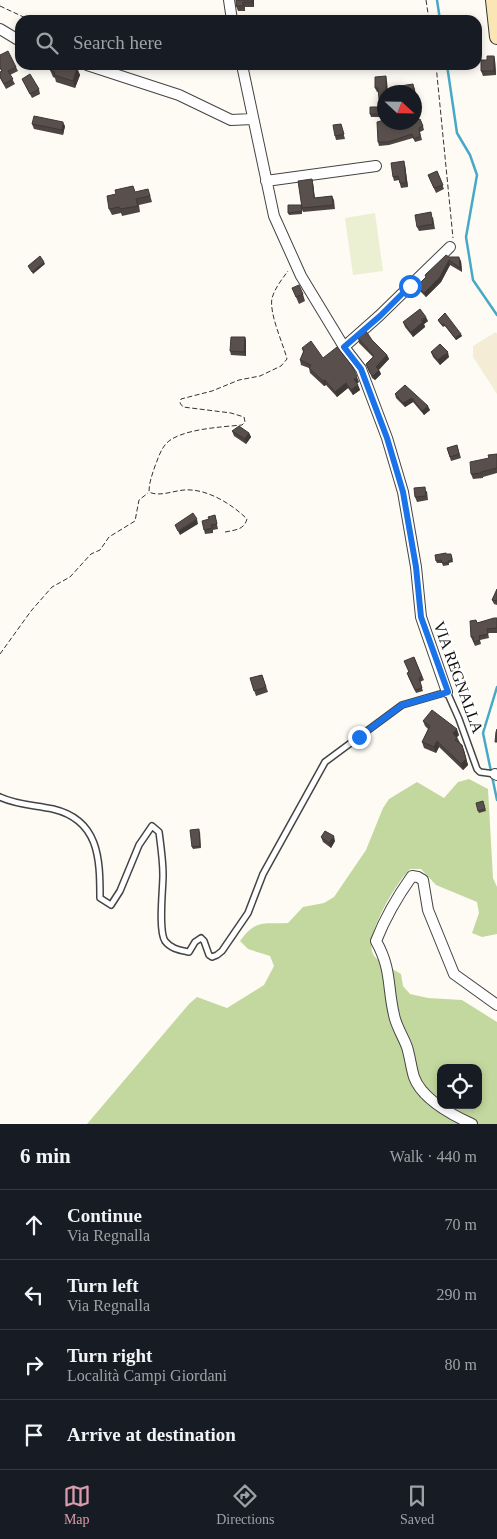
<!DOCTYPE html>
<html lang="en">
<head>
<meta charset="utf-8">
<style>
	body { margin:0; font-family:Georgia,serif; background:#20242c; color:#f1f3f6 }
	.controls { position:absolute; right:15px; bottom:15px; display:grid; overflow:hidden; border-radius:10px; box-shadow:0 2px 8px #0003 }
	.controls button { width:45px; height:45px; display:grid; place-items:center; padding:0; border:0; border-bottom:1px solid #363941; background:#171b24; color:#f1f3f6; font:25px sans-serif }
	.compass { position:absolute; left:377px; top:85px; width:45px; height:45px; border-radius:50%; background:#171b24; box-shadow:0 2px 8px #0003; rotate:112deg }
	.stop { position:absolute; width:15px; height:15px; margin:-11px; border:4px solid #1a73e8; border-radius:50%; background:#fff }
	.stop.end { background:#1a73e8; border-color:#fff; box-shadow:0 1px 5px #0008 }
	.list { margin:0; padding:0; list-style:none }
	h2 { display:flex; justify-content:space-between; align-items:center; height:65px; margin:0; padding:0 20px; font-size:21px }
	h2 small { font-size:16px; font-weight:400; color:#9ea1a6 }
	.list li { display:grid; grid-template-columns:32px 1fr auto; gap:15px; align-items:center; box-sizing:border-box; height:70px; padding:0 20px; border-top:1px solid #363941 }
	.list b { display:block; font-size:19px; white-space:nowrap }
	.list p { margin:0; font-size:16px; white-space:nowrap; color:#9ea1a6 }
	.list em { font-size:16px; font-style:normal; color:#9ea1a6 }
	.icon { flex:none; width:28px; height:28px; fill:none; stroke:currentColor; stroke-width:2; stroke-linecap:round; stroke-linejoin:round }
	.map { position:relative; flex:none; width:497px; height:1124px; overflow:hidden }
	.search { position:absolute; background:#171b24; box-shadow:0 2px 8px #0003; left:15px; right:15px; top:15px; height:55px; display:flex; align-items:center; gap:12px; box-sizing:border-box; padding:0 18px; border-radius:15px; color:#9ea1a6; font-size:19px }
	.sheet { height:345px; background:#171b24 }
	nav { display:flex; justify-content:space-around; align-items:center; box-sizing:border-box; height:70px; border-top:1px solid #363941; background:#171b24; font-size:14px; color:#9ea1a6 }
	nav a { display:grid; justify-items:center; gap:2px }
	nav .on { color:#d89baa }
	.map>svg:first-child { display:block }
	.farmland { fill:#f4ecd5 }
	.forest { fill:#c3d89f; fill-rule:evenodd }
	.pitch { fill:#eaf0d1 }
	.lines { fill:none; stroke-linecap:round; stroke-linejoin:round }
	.stream { stroke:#47a9c6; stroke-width:2.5 }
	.lane-casing { stroke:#444; stroke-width:8 }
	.street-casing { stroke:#444; stroke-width:12 }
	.secondary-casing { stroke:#333; stroke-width:16 }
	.path { stroke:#333; stroke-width:1; stroke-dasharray:5 2.5; stroke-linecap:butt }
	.lane { stroke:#fff; stroke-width:5 }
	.street { stroke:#fff; stroke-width:10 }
	.secondary { stroke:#fae6b4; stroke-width:14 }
	.wall { fill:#4d4542 }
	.shaded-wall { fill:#3e3836 }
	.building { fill:#59504d; stroke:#3e3836 }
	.route { stroke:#1a73e8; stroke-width:6 }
	.labels { text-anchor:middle; stroke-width:5; stroke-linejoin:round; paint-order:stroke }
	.street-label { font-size:16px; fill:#111; stroke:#fff }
</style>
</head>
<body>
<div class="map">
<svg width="497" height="1124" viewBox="0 0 497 1124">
	<rect width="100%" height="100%" fill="#fefbf5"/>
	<path class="farmland" d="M496,332L497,334V394L473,357V346Z"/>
	<path class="forest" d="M469,779L488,789L493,878L497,887V934L482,937L472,933L479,913L477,902L436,885L421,869H410C397,882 360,940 375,957C381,964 393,969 401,974L403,986L410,994L428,998L462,1000L497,1022V1124H87L189,1004L197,997L227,1008L264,985L274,966L270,956L248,949L240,941C256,919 263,924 288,923L303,907L324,903L334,897L366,850L383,808L389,799L417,782L444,798L458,782ZM441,1068H478V1105H441Z"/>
	<path class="pitch" d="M375,213L383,271L353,275L345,218Z"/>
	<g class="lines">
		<path class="stream" d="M437,0L440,20
			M447,65L457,133L470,155L477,175L466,237L473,280L497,315
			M497,687L483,733L497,800"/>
		<defs>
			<path id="lane" d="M0,797C17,805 35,805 53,809C99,820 100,858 100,898L111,905L120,891L139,845L152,826L159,832C161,847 163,861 163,875C163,890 158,930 165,941C171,949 180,950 189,952L195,942L201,938L204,941L209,955L212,957L217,955L222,951L248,913L263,874L325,762L402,705L447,692L459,719L477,769L480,772L495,774"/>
			<path id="street" d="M229,0L232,20
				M0,29L20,41
				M87,65L179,95L231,120L253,119
				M242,65L274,216L301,276L344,347L361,369L387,438L403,492L416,567L421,617L447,692
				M266,181L376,166
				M344,347L379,316L450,247
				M495,774L497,775
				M472,1124C452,1115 422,1099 414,1077C411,1067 410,1057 407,1047C403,1036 396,1026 394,1015C387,985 392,970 376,941C385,918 397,897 412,876L418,877L423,880L428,910L454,974L497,1005"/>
			<path id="secondary" d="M493,0L497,37"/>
		</defs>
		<use href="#lane" class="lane-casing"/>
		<use href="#street" class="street-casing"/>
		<use href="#secondary" class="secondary-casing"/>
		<path class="path" d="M426,0L429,20
			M0,6L30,20
			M133,65L135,71
			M436,65L453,238
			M225,532C235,530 244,530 247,519C232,504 206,488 184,490C172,491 160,497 149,492C149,483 152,475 155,466C158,459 160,451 165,445C177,429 222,427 242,425L245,422L244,417L231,413L183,407L180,403L181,399L212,391L239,380L260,376L281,366L287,359C283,343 269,314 272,298C275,288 282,279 288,271
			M0,654L31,611L52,587L70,577L91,554L100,550L109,537L135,521L139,500L148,493"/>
		<use href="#lane" class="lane"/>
		<use href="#street" class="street"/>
		<use href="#secondary" class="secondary"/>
	</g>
	<path class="wall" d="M236,0H254V7H245V11H238L236,6Z
		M0,55L16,67L18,71L10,75L15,84L6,89L0,78V72L2,71L0,69Z
		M494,56L495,60L496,75L483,76L481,71Z
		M77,68L80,75L75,88L56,82L55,78L53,77L50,70Z
		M22,79L39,89L40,94L32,98Z
		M387,81L384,92V103L381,104L379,99V92H377L375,88Z
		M381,110V117H371L370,114Z
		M32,124L65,126L63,135L34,129Z
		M341,124L345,139L336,140L335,136Z
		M423,126L424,130L420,132L422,140L415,142L413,138L389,145L379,146L378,142L400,127Z
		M405,165L408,187L401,188L399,180L394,181L393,177Z
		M437,171L444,189L436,193L428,175Z
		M312,179L313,183L315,198L332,196L334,200L335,209L303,212L302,209V214L289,215L288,213L301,205Z
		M135,192L150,195L152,202L139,205L140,212L122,216L121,213L112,215L109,209Z
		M433,217L435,229L419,231L417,227Z
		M449,257L461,261L462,272L450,265L441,282L426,297L419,290L417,286Z
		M292,288L303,294L305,301L299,304Z
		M438,320L462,336L456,340L445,326L443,327L439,322Z
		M428,321L424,324L425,327L413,337L405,327L403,322Z
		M245,337L246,341V356L231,355L230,351Z
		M358,338L372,340L387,355L389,359L379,370L381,374L375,380L372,378L366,364L373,357L359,343Z
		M302,348L323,358L359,382L357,383L360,390L353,395L348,388L337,397L326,385L324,386L310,373L309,368L301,365L300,360L303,352Z
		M431,352L449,357L440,365L433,357Z
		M405,385L430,410L424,415L413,402L405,407L396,398L395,394Z
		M232,431L249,433L251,437L246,444L234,436Z
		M457,445L461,458L451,461L447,448Z
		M497,454V473L483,477V478L473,479L471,474L489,458Z
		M427,491L428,500L417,502L415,497Z
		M215,515L218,529L213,530V533L205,534L204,530L209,519Z
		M446,554L452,556L453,562L449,563V565L443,566L442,563H437L436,561Z
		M497,589V605L494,604L492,600Z
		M497,618V633H488L489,638L480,640L481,644L475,646L471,637L477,623Z
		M414,657L424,680L420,682L423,691L416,693L408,676V672Z
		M262,675L268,692L256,696L250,678Z
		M423,721L459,735L457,737L464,750L468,765L463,770L439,747L436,753L424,748L422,742L428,729L425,726Z
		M484,804L486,811L479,813L478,811Z
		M200,831L201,848L193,849L192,847Z
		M321,837L335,841L331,848L323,842Z"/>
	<path class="shaded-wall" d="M253,0H254V7L252,2Z
		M494,56L495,60L496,75L494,71Z
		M77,68L80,75L75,88L73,81Z
		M386,76L387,81L388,92H386Z
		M413,84L415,89L416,103L415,99Z
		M63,122L65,126L63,135L62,130Z
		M404,161L405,165L408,187L406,183Z
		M312,179L313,183L315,202L314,198Z
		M459,257L461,261L462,272L460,268Z
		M449,260L450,265L441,282L426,297L424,293Z
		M44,262L45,264L33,274L32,272Z
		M426,317L428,321L424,324L425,327L413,337L411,332L421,320Z
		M461,334L462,336L456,340L455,338Z
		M245,337L246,341V356L244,352Z
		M448,352L449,357L440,365L438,360Z
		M387,355L389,359L377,371L376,367Z
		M379,370L381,374L375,380L373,376Z
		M357,377L359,382L356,384L354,379Z
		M325,380L326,385L324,386L323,381Z
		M346,383L348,388L337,397L335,392Z
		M358,385L360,390L353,395L351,390Z
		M412,398L413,402L405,407L403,403Z
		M428,406L430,410L424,415L422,411Z
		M249,433L251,437L246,444L245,439Z
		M197,519L198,524L180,535L178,531Z
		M457,729L459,735L455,739L453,733Z
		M437,741L439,747L436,753L434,747Z
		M462,745L468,765L463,770L461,764Z
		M334,836L335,841L331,848L329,843Z"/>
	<path class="building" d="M236,0H253L252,2H243V6H236Z
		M8,51L16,67L8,71L13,79L4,84L0,77V72L2,71L0,67V55Z
		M487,56H494V71H481V60H487Z
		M52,65H69L77,68L73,81L54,75L55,72L50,70Z
		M30,74L39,89L30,94L22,79Z
		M386,76V92H384V99H379L378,88H375V77Z
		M413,84L414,92H401L400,86Z
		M370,107H380V114H370Z
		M34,116L63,122L62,130L32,124Z
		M420,119L423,126L419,128L420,136L414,139L412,134L388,142H378L377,122L384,120V122H398L400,127L411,122H414V121Z
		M341,124L344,134L335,136L333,125Z
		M404,161L406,183H400L398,176L393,177L391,163Z
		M437,171L443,185L434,188L428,175Z
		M312,179L314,198L332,196L333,205L302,208L298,181Z
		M133,186L135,192L148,189L150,196L136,199L138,206L120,209L119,207L109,209L107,196L116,194L115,190Z
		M288,205H301L302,211L288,213Z
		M431,212L433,224L417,227L415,215Z
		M446,255L449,257H459L460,268L449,260L440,277L424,293L417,286L426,277L425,275Z
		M40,256L44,262L32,272L28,266Z
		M299,285L303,294L296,297L292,288Z
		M420,309L426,317L421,320L423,322L411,332L403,322Z
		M445,313L461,334L455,338L444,324L442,325L438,320Z
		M366,331L372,340L387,355L376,367L379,370L373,376L370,373L366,364L374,356L358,338Z
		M231,337H245L244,352L230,351Z
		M311,341L323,358L337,347L353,367L357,377L354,379L358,385L351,390L346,383L335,392L325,380L323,381L309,368L311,365L300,360L304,351L302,348Z
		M440,344L448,352L438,360L431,352Z
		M405,385L428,406L422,411L412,398L403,403L395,394Z
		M239,426L249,433L245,439L232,431Z
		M457,445L459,454L450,457L447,448Z
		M497,454V468L481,472V473L471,474L470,462L489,458L488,455Z
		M425,487L426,496L415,497L414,488Z
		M193,513L197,519L178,531L175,525Z
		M215,515L217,524L211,525L212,528L204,530L202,521L209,519L208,517Z
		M446,553V554H451L452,560L448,561V563H442L441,560L436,561L435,555Z
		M497,589V601L492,600Z
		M494,618H497V628L487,629L488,634L479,636L480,640L474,642L473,637H471L470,621L476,620L477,623Z
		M414,657L422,677L419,678L422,688L415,690L407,673L409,672L404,661Z
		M262,675L266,687L254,691L250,678Z
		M432,710L457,729L453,733L457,738L455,740L462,745L466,759L461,764L437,741L434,747L422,742L430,726L423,721Z
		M497,729V742H495L496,732Z
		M483,801L485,809L478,811L476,803Z
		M199,829L200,846L192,847L190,830Z
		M325,831L334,836L329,843L321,837Z"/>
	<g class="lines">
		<path class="route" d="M359,737L402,705L448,692L421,617L416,567L403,492L387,438L361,369L344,347L380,316L410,286"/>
	</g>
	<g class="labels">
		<g class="street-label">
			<text transform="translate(459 677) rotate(70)" y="6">VIA REGNALLA</text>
		</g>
	</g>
</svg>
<div class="controls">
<button><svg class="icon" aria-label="locate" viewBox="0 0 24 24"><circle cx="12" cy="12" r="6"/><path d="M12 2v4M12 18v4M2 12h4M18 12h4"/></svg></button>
</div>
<svg class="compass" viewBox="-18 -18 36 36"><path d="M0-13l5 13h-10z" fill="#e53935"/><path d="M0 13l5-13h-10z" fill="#9ea1a6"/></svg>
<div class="stop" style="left:410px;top:286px"></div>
<div class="stop end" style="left:359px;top:737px"></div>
<div class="search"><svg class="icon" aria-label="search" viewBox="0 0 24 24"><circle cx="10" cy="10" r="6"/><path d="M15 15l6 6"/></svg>Search here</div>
</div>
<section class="sheet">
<h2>6 min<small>Walk · 440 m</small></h2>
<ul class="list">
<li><svg class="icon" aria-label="ahead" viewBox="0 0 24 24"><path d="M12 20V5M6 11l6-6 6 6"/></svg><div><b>Continue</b><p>Via Regnalla</p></div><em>70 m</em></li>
<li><svg class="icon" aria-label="left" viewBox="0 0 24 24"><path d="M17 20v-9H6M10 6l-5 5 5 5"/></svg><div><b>Turn left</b><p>Via Regnalla</p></div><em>290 m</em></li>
<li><svg class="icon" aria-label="right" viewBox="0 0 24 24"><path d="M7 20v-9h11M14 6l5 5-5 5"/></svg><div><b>Turn right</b><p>Località Campi Giordani</p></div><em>80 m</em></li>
<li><svg class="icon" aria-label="arrive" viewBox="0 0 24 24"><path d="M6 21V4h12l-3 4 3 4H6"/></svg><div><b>Arrive at destination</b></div></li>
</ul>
</section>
<nav>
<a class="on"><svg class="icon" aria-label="map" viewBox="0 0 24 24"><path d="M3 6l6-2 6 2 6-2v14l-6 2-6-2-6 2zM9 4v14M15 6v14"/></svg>Map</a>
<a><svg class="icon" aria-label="directions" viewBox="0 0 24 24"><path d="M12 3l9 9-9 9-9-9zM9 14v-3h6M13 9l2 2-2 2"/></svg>Directions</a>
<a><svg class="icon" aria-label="saved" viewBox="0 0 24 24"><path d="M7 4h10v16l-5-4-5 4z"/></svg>Saved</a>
</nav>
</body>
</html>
